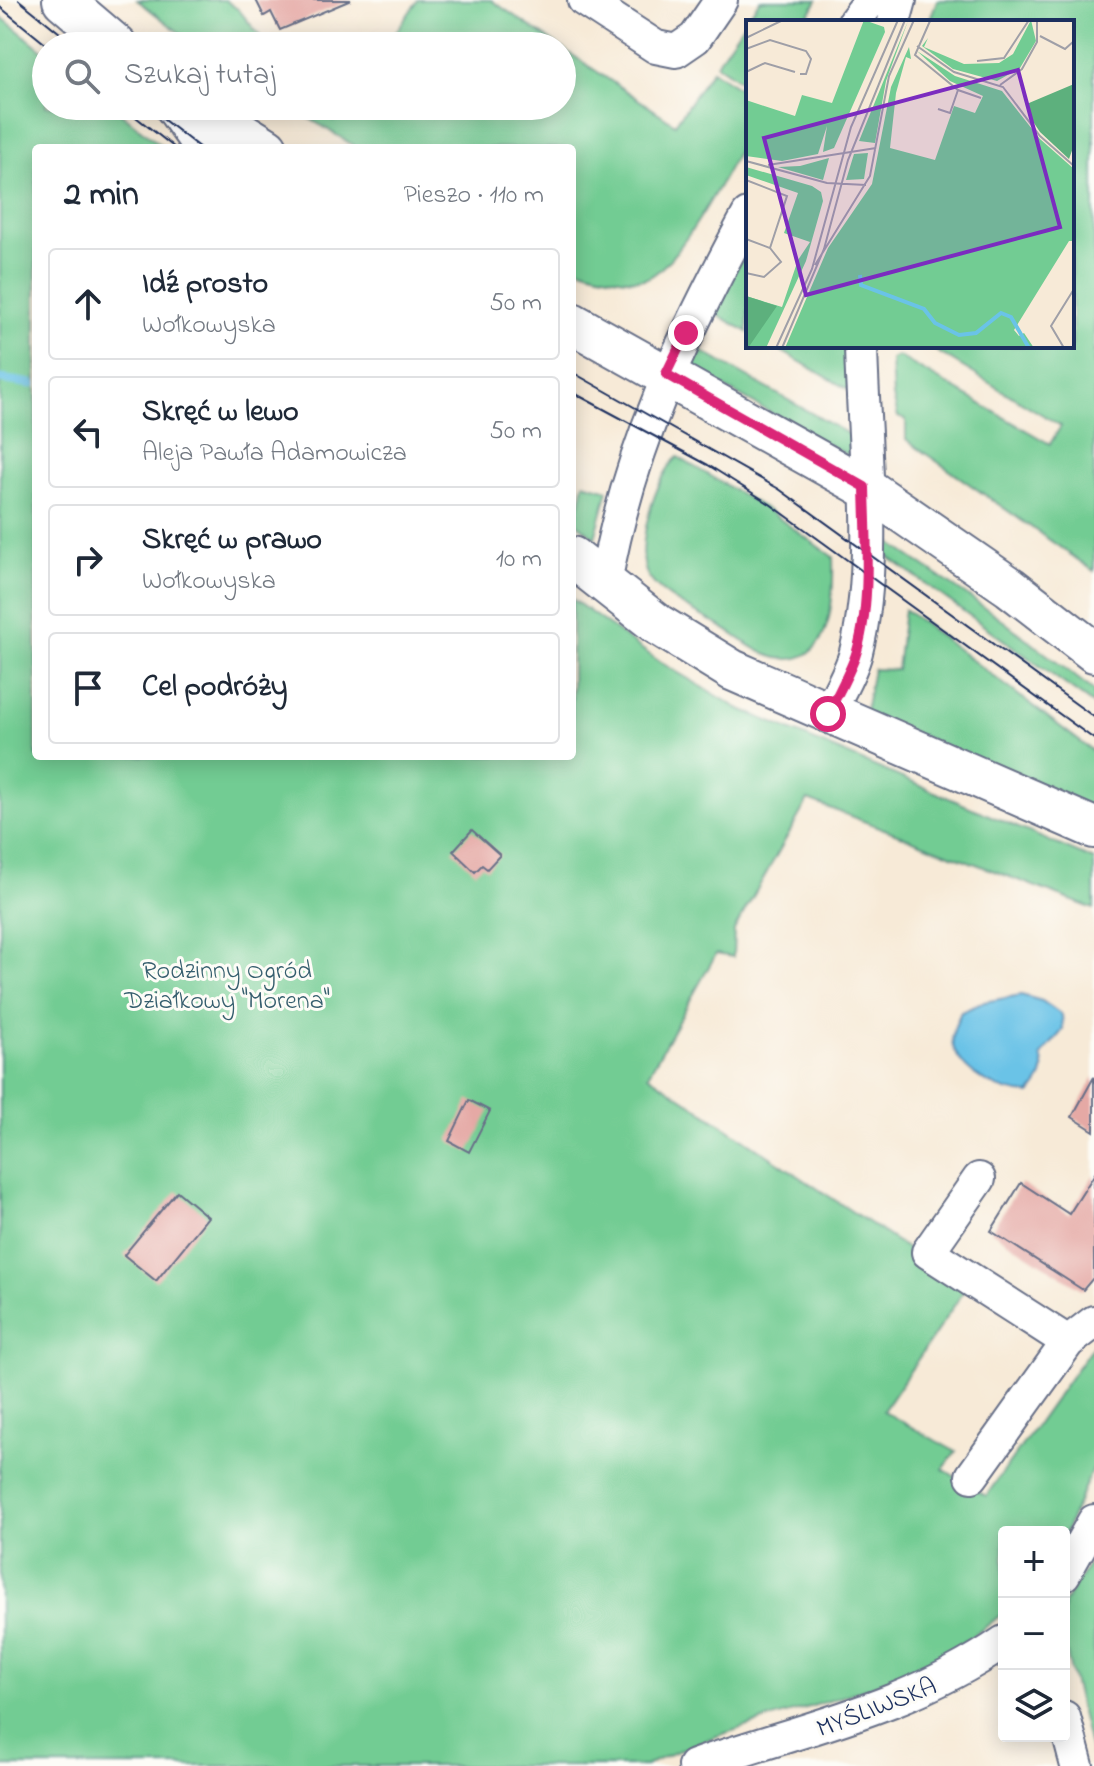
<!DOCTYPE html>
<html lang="pl">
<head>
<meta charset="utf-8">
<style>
	body { margin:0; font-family:"Indie Flower",sans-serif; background:#f6f6f7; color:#1f2937 }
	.controls { position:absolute; right:24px; bottom:24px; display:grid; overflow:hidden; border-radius:8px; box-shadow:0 4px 20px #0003 }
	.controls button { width:72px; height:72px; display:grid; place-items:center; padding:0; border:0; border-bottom:2px solid #e0e1e3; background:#fff; color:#1f2937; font:40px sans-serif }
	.stop { position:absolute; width:24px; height:24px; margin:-18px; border:6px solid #db2777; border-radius:50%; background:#fff }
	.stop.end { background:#db2777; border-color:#fff; box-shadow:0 2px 8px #0008 }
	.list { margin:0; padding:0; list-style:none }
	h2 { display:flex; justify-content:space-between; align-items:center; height:104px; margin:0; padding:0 32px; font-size:34px }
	h2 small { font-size:26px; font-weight:400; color:#747a83 }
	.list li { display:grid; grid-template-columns:52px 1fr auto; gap:24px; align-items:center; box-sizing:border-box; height:112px; margin:0 16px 16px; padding:0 16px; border:2px solid #e0e1e3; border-radius:8px }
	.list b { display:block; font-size:30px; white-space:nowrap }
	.list p { margin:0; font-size:26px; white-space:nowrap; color:#747a83 }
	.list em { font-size:26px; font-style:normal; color:#747a83 }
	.icon { flex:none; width:44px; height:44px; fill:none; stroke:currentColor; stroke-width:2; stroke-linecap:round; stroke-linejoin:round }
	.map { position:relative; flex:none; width:1094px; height:1766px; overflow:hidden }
	.search { position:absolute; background:#fff; box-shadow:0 4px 20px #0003; left:32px; top:32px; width:544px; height:88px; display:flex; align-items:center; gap:20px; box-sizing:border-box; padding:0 28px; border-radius:44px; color:#747a83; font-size:30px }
	.panel { position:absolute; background:#fff; box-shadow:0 4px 20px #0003; left:32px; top:144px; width:544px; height:616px; border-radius:8px }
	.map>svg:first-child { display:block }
	.green { fill:#72cc93; stroke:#467e78; stroke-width:2 }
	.water { fill:#6ac3e7; stroke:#4279a2; stroke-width:2 }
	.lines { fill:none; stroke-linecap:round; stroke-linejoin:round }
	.stream { stroke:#6ac3e7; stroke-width:9 }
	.building { fill:#e5a9a5 }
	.minor-casing { stroke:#687088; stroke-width:36 }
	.major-casing { stroke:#687088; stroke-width:44 }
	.minor { stroke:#fff; stroke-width:32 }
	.major { stroke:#fff; stroke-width:40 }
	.tram { stroke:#1b2f5e; stroke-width:2 }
	.route { stroke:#db2777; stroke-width:10 }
	.labels { text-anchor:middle; stroke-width:6; stroke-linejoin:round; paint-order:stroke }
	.park-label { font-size:26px; fill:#355e6e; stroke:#fdfcf7 }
	.street-label { font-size:26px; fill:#1b2f5e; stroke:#fdfcf7 }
	.inset-river { fill:none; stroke:#6ac3e7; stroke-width:4 }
	.inset-road { fill:none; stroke:#9f9fa7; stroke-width:2 }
	.view { fill:#7b2cbf; fill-opacity:0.15; stroke:#7b2cbf; stroke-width:4 }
	.inset-edge { fill:none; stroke:#1b2f5e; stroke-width:4 }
</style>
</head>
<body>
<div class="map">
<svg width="1094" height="1766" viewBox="0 0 1094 1766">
	<rect width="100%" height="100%" fill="#fdfcf7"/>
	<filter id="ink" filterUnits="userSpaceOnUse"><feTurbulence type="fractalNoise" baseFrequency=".0125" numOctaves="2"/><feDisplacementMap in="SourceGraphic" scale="16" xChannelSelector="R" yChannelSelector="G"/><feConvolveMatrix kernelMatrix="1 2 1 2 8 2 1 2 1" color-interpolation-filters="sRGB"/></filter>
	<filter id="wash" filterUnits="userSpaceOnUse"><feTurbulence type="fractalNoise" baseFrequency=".006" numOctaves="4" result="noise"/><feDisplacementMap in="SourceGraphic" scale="32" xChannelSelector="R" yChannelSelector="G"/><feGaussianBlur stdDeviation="1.8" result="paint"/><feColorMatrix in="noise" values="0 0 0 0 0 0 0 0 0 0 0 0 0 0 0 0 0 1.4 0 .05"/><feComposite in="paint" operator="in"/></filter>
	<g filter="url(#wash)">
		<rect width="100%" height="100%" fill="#f7ead7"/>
		<path class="green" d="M137,0H225L239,10L268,46H197Z
			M418,0H491L559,46H386Z
			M760,0H817L805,22H748V86L716,64Z
			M937,0H1094V571L912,444L906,439V420L898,417L893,396L891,359L898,356L1050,444L1061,426L928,346H1072V22H929Z
			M0,16L46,53V106H112L164,148H36V756H572V599L660,662L738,708L1094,860V909L808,800L734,930L733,957L716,954L648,1075L966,1288L883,1411L956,1452L943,1469L986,1496L1094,1344V1465L1064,1535V1532H1004V1612C901,1702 762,1707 645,1766H0Z
			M562,48L675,124L712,70L748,94C748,105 751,120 747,130C736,160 674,273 644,279C629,282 585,272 572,265V148H358L289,106H316L334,121L345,106H562Z
			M748,246V332L713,312Z
			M773,346H849V390Z
			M694,347L850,435V452L847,455L686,366Z
			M678,457L766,509L833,557C834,594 834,669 777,658C758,654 735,634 718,625C697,612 662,598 648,576C633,551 656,474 678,457Z
			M584,483L608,490L595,538L576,522Z
			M886,540L997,616L1094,691V705L891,559L881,551Z
			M904,609L1094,752V809L865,712L873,669L897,670Z
			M1094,1556V1766L1064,1643V1603Z"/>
		<path class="water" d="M1021,995L1042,1001L1062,1015L1063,1030L1041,1056C1047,1073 1041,1081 1030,1094C1003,1093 965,1077 954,1049C949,1036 956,1024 961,1012L984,1002Z"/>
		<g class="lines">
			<path class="stream" d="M0,379L32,384"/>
		</g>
		<g id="blocks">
			<path class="building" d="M256,0H351L280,30L271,12L264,16Z
				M472,830L500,855L487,869L482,865L475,872L453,851Z
				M1094,1077V1131L1072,1117Z
				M469,1100L490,1111L469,1152L449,1141Z
				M1094,1175V1277L1083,1290L991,1231L1021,1183L1069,1214Z
				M177,1191L208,1217L156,1281L124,1255Z"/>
		</g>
	</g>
	<g filter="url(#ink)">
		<use href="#blocks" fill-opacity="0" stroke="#687088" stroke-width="2"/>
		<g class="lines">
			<defs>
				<path id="minor" d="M584,0L656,47L676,51L695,38L721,0
					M854,22L871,0
					M894,22L900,0
					M605,584C629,447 683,336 748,215
					M828,714C837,694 851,673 856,652C879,562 863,440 861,346
					M979,1179L928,1252L1068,1342
					M972,1476L1068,1342L1094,1322
					M1064,1574L1094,1521
					M1064,1717L1077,1766
					M694,1766C801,1729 909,1708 1004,1642"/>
				<path id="major" d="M63,0L117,46
					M175,106L205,148
					M199,106L267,148
					M572,323L865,487L1010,587L1094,652
					M572,557L657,624L732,670L1094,828"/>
			</defs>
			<use href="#minor" class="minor-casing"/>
			<use href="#major" class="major-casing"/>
			<use href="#minor" class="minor"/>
			<use href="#major" class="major"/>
			<path class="tram" d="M19,0L76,46
				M0,7L48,46
				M122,106L175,148
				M146,106L200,148
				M572,372L779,489L1094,717
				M572,392L708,465L770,504L1094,739"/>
		</g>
	</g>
	<g class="lines" filter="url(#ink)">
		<path class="route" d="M686,333L666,374L865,487C866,538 872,608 855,657C848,676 837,695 828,714"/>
	</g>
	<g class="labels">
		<g class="park-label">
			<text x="227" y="978">Rodzinny Ogród<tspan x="227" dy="30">Działkowy "Morena"</tspan></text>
		</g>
		<g class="street-label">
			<text transform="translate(876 1706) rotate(-21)" y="9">MYŚLIWSKA</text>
		</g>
	</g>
	<g transform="translate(746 20)">
		<rect width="328" height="328" fill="#f7ead7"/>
		<path d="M118,0L138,7L139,12L88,128L77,132L81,106L72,134L36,141L0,136V80L49,96L56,75L86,83ZM285,0L290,21L274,48L251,61L207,49L176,26L182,18L178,27L218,44L253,43L267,34ZM162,1L140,61L129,123L113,121ZM163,27L165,39L160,37L150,73L144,128L189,140L208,86L229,93L237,76L204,61L171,31L209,56L256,71L294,119L328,149V221H323L268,310L273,316L278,313L288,328H39L82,228L126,164L145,67ZM122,133L118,159L100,160L108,134ZM83,138L77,160L32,147L54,146ZM0,147L66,166L75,172L77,181L60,241L20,328H0V276L36,287L52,240L64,222L38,213L52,173L0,155Z" fill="#72cc93"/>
		<path d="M328,64V125L323,139L294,112L282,94L283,83ZM0,276L31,286L2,328H0Z" fill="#5db07d"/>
		<path class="inset-river" d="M114,255L115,265L178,289L189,303L213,315L230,313L255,293L265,297L283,328"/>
		<path class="inset-road" d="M184,1L169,35L212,70L235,78M294,16L319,29L328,21M0,18L37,0M171,26L208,52L257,67L294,116L328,146M0,29L24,20L60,31L65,39L60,54H54M231,41L258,38L283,0M0,52L19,43L49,52M254,65L276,49L291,22V0M192,89L204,93L212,70M0,141L81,163L120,165M22,145L130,128M0,160L41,176L24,228M0,219L24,228L35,242L18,257L0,253M69,245L124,156L143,56L168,0M30,328L66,249L105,107L152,0M36,328L78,229L102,140L159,0M318,328L305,306L328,269"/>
		<path class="view" d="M272,50L314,207L60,275L18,118Z"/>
		<rect width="328" height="328" class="inset-edge"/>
	</g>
</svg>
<div class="controls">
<button>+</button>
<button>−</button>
<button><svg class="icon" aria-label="layers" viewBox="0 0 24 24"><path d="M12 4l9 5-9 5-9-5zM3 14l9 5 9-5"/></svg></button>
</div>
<div class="stop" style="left:828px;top:714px"></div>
<div class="stop end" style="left:686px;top:333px"></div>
<div class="search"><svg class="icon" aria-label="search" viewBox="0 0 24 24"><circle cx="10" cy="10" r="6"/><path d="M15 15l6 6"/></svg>Szukaj tutaj</div>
<section class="panel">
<h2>2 min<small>Pieszo · 110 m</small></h2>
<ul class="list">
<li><svg class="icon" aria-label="ahead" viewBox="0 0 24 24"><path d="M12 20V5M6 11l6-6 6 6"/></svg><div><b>Idź prosto</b><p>Wołkowyska</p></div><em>50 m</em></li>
<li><svg class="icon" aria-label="left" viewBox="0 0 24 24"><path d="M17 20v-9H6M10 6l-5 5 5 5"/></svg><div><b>Skręć w lewo</b><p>Aleja Pawła Adamowicza</p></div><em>50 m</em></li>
<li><svg class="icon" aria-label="right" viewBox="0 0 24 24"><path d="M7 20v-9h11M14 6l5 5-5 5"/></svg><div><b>Skręć w prawo</b><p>Wołkowyska</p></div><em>10 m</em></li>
<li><svg class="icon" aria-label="arrive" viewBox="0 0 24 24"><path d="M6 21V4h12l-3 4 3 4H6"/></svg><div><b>Cel podróży</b></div></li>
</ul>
</section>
</div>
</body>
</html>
